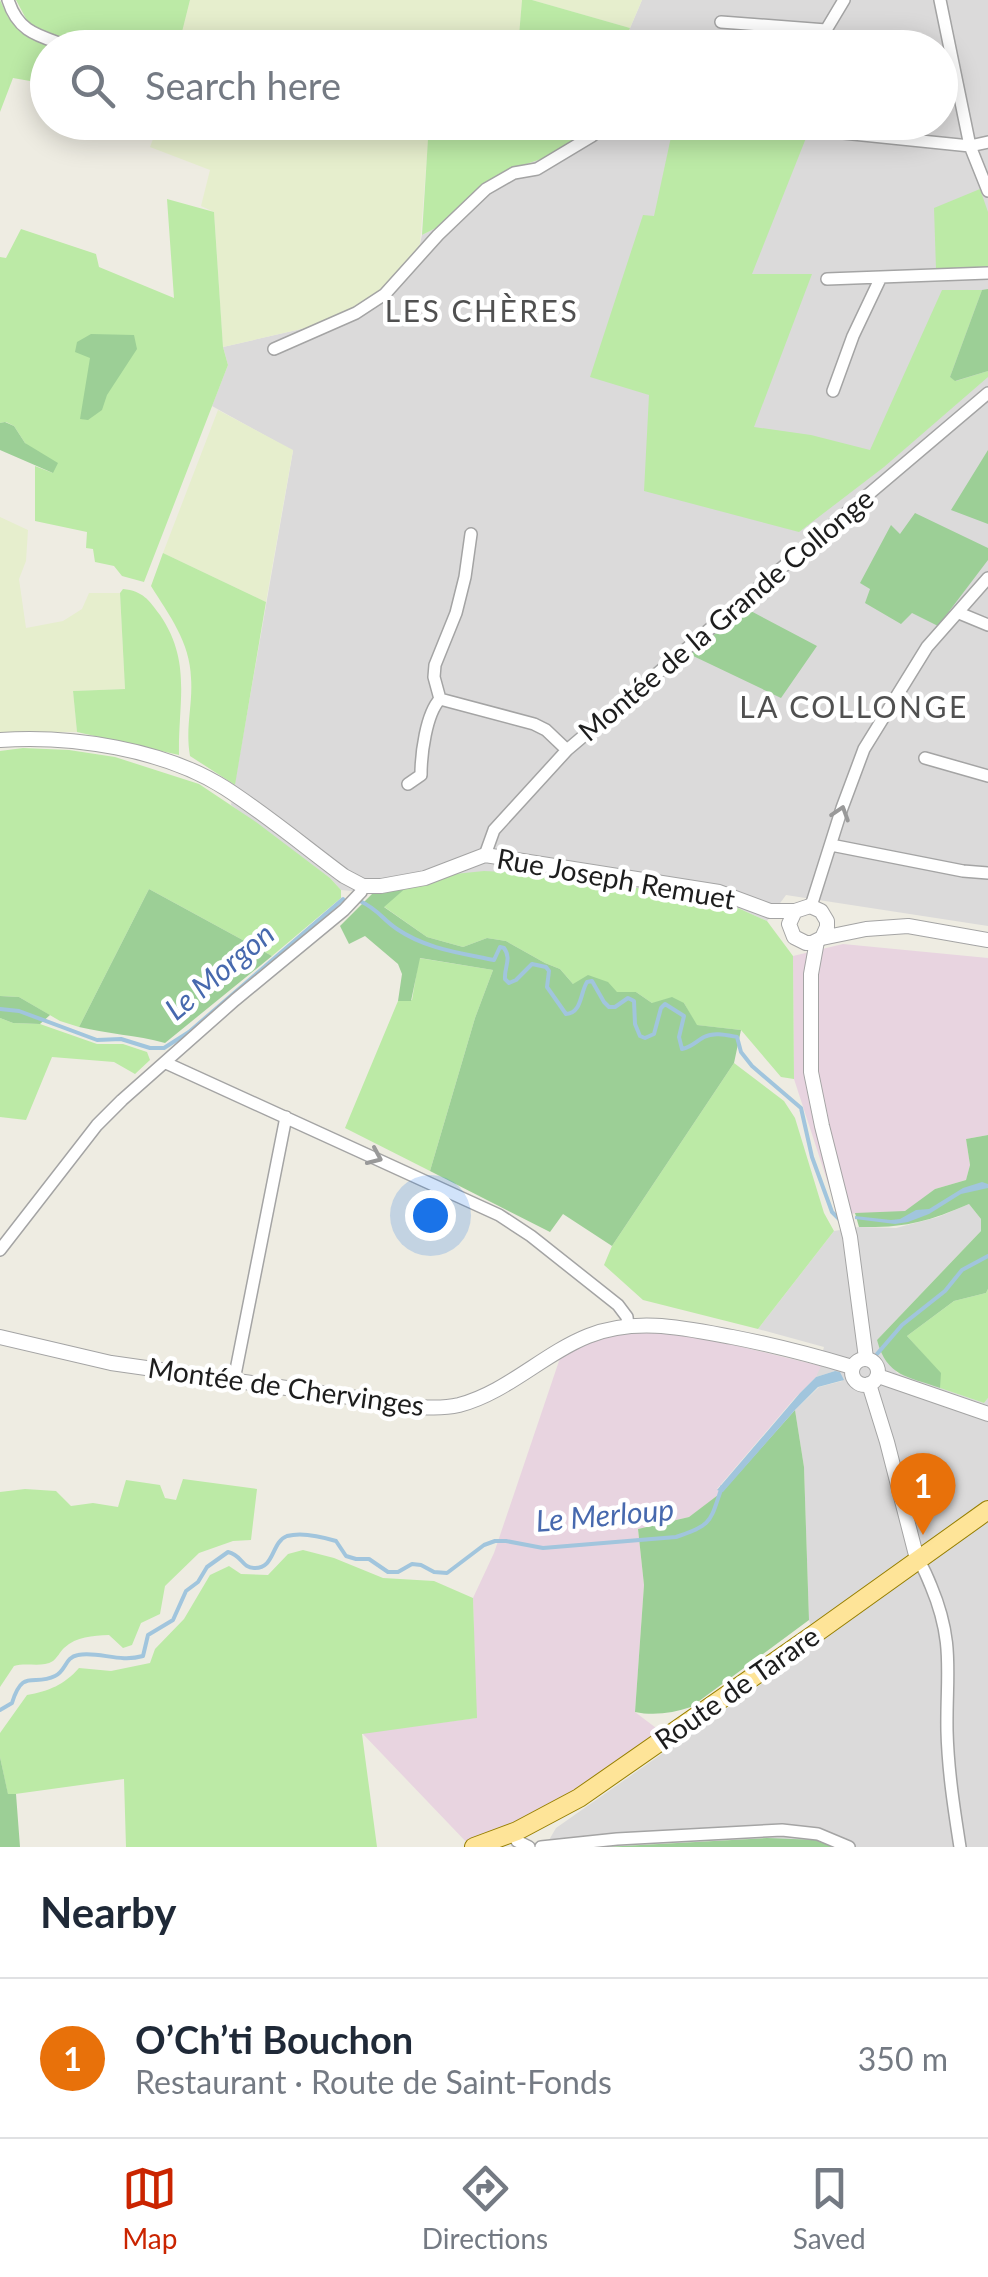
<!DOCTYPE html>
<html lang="en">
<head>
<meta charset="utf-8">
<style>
	body { margin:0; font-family:Lato,sans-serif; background:#f6f6f7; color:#1f2937 }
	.you { position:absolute; left:430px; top:1215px; width:35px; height:35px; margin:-25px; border:8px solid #fff; border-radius:50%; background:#1a73e8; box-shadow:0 0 0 15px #1a73e833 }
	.badge { display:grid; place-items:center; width:65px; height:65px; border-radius:50%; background:#ca2400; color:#fff; font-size:32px; font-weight:700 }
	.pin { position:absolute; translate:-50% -82px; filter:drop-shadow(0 2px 5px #0008) }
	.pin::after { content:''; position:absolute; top:52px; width:35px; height:30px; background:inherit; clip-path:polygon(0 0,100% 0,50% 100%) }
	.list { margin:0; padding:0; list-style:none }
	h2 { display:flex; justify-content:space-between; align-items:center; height:130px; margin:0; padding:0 40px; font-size:42px }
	h2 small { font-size:32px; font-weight:400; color:#747a83 }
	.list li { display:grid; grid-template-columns:65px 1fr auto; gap:30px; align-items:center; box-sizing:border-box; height:160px; padding:0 40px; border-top:2px solid #e0e1e3 }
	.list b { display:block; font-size:38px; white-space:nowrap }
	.list p { margin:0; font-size:32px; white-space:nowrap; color:#747a83 }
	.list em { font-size:32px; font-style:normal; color:#747a83 }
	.icon { flex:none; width:55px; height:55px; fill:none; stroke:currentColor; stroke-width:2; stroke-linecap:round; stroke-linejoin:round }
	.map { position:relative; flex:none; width:988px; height:1847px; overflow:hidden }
	.search { position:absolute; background:#fff; box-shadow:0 5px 25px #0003; left:30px; right:30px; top:30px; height:110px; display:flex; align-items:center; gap:25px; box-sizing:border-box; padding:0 35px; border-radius:55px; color:#747a83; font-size:38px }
	.sheet { height:290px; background:#fff }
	nav { display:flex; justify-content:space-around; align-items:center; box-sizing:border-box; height:140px; border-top:2px solid #e0e1e3; background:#fff; font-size:28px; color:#747a83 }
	nav a { display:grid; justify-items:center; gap:5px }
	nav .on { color:#ca2400 }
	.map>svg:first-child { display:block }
	.residential { fill:#dbdada }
	.industrial { fill:#e8d4e0 }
	.farmland { fill:#e6eecd }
	.grass { fill:#bceaa6 }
	.forest { fill:#9ccf96 }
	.water { fill:#a1c5dd }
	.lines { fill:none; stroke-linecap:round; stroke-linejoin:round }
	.stream { stroke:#a1c5dd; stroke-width:4 }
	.minor-casing { stroke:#a4a4a4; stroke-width:14 }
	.tertiary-casing { stroke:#a4a4a4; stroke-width:16 }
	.primary-casing { stroke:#967f00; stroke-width:20 }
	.minor { stroke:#fff; stroke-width:11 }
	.tertiary { stroke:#fff; stroke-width:14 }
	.primary { stroke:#fee498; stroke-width:18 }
	.oneway { stroke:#999 }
	.labels { text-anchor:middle; stroke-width:9; stroke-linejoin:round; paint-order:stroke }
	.street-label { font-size:28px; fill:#1d1d1d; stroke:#fff }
	.neighbourhood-label { font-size:30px; letter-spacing:2.5px; fill:#505050; stroke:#fff }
	.water-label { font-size:30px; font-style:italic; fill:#4769ae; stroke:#fff }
</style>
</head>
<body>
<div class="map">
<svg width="988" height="1847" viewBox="0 0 988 1847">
	<rect width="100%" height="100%" fill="#eeece2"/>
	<path class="residential" d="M642,0H988V926L786,895L767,921L738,908L407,887L373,893L341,890L330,878L231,805L293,451L212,406L228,365L223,347L323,324L420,244L422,235L436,228L474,195L506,171L544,158L601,123L940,122V48L622,47Z
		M969,1204L981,1219V1231L877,1340L897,1373L984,1403L988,1398V1847H837L767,1838L604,1847H545L556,1828L817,1645L809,1620L804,1467L795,1410L819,1387L842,1381L835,1371L816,1377L824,1347L758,1329L834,1231L859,1227L896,1228L938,1217Z"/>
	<path class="industrial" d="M843,944L988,958V1135L966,1139L970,1165L966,1180L935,1189L905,1212L838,1214L794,1079L793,956Z
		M630,1329L677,1331L821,1366L816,1377L794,1399L717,1489L723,1492L689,1517L638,1529L644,1585L635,1712L668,1737L579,1798L471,1847L362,1733L476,1718L473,1598L494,1553L560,1358L592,1341Z"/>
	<path class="farmland" d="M190,0H522L518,47L258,48L180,40Z
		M532,0H642L630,28Z
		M363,122L429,130L420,244L391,284L353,311L323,324L223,347L214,212L201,206L210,170L150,147L159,123Z
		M218,410L293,450L266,602L163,553Z
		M0,517L28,530L26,561L19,579L26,628L63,621L82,609L89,593H120L125,689L73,691L77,732H0Z"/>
	<path class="grass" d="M0,0L8,17L23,34L60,47L48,48L47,84L13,78L0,112Z
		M16,0H190L180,40L258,47H86L31,28Z
		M522,0H532L630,28L622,47H518Z
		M429,123H601L544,158L506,171L474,195L436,228L422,235Z
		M674,123L793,134L806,138L752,274H812L754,427L811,435L870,450L942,290H982L950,377L956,381L988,371V377L884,467L799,532L644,491L649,395L590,377L643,215L654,216Z
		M980,189L988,212V268L936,269L934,208Z
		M167,199L214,212L223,347L228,365L144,582L122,576L114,566L95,562L93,549L86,548L87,532L35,521V466L53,473L25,443L14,426L6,422L0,423V257L6,258L21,229L96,254L99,267L174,298Z
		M163,553L266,602L235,785L190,756C185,727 193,705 191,678C190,642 169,615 151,586Z
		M123,589C143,591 149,600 160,615C192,662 178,702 179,755L77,732L73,691L125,689L120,593Z
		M23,748L69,750L115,757L199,784L256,822L330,878L341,890V898L272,956L149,889L79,1027L60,1021L19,997L0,996V751Z
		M484,871L525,873L646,889L738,908L767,921L793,956L794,1079L781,1077L741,1030L696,1025L684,1003H652L636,992H617L573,984L560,969L545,963L506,941L487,938L463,947L427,937L383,906L407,887L445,875Z
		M419,958L493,970L475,1018L430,1171L345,1128L398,1001L412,1000Z
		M0,1018L13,1023L40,1024L97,1044H123L147,1052L150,1060L135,1074L114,1062L52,1057L26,1120L0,1117Z
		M734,1063L784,1101L795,1118L824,1213L834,1231L758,1329L643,1300L604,1265L612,1246Z
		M988,1289V1398L984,1403L940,1388V1373L907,1336L954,1301L986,1293Z
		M183,1479L257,1489L251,1540L233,1541L199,1553L165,1586L160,1614L141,1623L132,1645L123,1648L109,1635C92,1636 77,1636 64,1648C60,1652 57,1658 53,1661C42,1668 26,1662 14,1666L0,1687V1492L25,1489L56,1491L71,1506L93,1503L118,1507L126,1480L160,1485L165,1498L176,1500Z
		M303,1550L334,1558L383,1578L434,1581L473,1598L477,1718L362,1734L377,1847H126L124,1779L8,1795L0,1757V1733L27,1695C49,1691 64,1685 79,1668L111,1671L150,1663L155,1649L184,1619L210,1575L229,1566L241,1574L268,1575L288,1554Z"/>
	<path class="forest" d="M988,289V371L955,381L950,377L982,290Z
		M91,334L134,335L137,349L107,395L102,410L88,420L80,419L90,358L75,352L77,342Z
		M5,422L14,426L25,443L58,463L53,473L0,450V423Z
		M988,450V524L951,510Z
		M915,513L988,548V560L938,626L912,613L901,624L865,603L870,589L860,583L891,525L900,534Z
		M747,609L817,646L781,698L689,654Z
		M407,887L384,907L427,937L463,947L487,938L506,941L545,963L560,969L573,984L588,975L608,982L617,992H636L652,1003L672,997L684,1003L697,1025L741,1030L734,1063L612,1246L563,1214L550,1232L430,1171L475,1018L493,970L420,958L411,1001H398L402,974L398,964L365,936L349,944L340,926L373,893Z
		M149,889L272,956L165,1043C136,1035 108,1034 79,1027Z
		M0,996L19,997L50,1015L40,1024L13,1023L0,1018Z
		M988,1135V1289L986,1293L954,1301L907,1336L941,1373L940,1388C907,1376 887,1377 877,1340L981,1231V1219L969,1204C927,1222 905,1228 859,1227L855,1213L905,1211L935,1189L966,1180L970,1165L966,1139Z
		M795,1410L804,1467L809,1620L691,1707C673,1713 654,1716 635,1712L644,1585L638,1529L689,1517L722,1492Z
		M0,1757L8,1794H16L20,1847H0Z
		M767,1838L817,1840L837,1847H604Z"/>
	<path class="water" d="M982,1182L988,1184V1188L961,1194L929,1214L908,1222L895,1224L855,1219V1216L891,1220L900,1219L916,1210L929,1209L963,1188Z
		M835,1371L840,1372L844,1380L818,1387L795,1410L723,1492L717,1490L800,1393L816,1377Z"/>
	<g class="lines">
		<path class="stream" d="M360,901C379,910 382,919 397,929C426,949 461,953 494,960L500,947L504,948C512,959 504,967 505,979L509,983L516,980L532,964L546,967L549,971L547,987L566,1014C582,1013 580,993 587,982L592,981L604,1002L609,1007H615L628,998L634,1001L635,1024L640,1036L645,1038L654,1034L661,1008L665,1004L684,1016L679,1037L682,1049C692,1047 695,1042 704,1037C714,1032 726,1035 737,1037L741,1052L752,1066L801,1108L812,1157L832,1212L839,1219H842
			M0,1009L19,1011L97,1040L121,1039L150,1048H164L189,1032L343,899
			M877,1354L902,1325L945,1291L962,1270L988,1256
			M0,1710L12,1703C23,1667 34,1687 55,1676C66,1671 65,1657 78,1655C99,1651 119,1663 143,1656L148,1635L173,1620L186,1591L198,1582L207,1567L228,1552C242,1555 242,1568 254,1568C275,1569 271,1542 287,1536C301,1532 323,1537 336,1541L346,1556L356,1559H369L388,1572H398L412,1564L421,1565L434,1572L447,1573L484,1545L495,1541H506L543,1548L676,1537C714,1525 710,1520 722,1487"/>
		<defs>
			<path id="minor" d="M8,0C19,35 42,36 73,48
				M940,0L970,146L988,191
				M721,22L826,30L844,0
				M736,122L970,146L988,142
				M827,279L988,273
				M274,349L356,313L385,294L438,235L486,189L514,173L537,169L592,136L610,122
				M833,391L853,336L881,277
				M471,534L465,577L456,613L435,665L434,677L440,699L534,724L546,730L567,750
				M959,613L988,625
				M925,758L988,776
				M408,784L421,775C421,754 426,714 440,699
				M831,845L963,871L988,873
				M485,855L494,830L567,750L988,393
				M811,906L842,808L864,749L927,647L988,578
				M166,1063L499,1215L531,1236L618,1305L627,1317L628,1326
				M0,1250L97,1125L122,1100L235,1000L344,910L361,892L363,886
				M234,1380L286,1117
				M917,1559C924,1567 927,1577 931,1586C955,1643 946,1674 947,1731C948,1770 954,1809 960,1847
				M512,1832L517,1841L529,1847
				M541,1847L617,1839L782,1830L818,1834L849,1847"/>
			<path id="tertiary" d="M0,740C71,735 164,749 225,788C267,815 305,847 344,876L363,886H381L425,878L485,855L719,892L770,911H795L810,906L821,911L827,921V927L822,938L812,943H806L794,937L789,924L795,911
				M822,938L866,929L908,926L988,940
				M817,941L811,974V1072L822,1126L850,1237L866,1358
				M0,1337L111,1363L420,1407C433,1408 446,1408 459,1405C506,1393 543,1354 588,1336C636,1317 684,1328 732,1337C773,1345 812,1355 852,1367
				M852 1372a13 13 0 1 1 26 0a13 13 0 1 1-26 0Z
				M878,1376L988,1414
				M869,1384L887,1442L917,1559"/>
			<path id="primary" d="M474,1847L517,1831L579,1798L816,1633L988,1510"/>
		</defs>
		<use href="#minor" class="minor-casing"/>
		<use href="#tertiary" class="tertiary-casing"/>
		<use href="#primary" class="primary-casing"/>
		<use href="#minor" class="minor"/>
		<use href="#tertiary" class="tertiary"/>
		<use href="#primary" class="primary"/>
	</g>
	<defs><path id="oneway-chevron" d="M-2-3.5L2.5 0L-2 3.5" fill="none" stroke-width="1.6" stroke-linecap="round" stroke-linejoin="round" transform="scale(2.5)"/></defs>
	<g class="oneway">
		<use href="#oneway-chevron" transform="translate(841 813) rotate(-72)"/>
		<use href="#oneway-chevron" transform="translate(375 1157) rotate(24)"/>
	</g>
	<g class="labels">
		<g class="street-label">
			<text transform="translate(726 615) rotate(-40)" y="10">Montée de la Grande Collonge</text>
			<text transform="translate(616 879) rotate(10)" y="10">Rue Joseph Remuet</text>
			<text transform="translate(286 1387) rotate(8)" y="10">Montée de Chervinges</text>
			<text transform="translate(737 1688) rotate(-35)" y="10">Route de Tarare</text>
		</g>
		<g class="neighbourhood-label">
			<text x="482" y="322">LES CHÈRES</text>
			<text x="854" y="718">LA COLLONGE</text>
		</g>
		<g class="water-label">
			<text transform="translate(220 972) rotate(-40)" y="10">Le Morgon</text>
			<text transform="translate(605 1516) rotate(-5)" y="10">Le Merloup</text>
		</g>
	</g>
</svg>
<div class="you"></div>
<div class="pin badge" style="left:923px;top:1535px;background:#e8710a">1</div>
<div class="search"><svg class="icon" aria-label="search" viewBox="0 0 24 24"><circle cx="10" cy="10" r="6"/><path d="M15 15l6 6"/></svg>Search here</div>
</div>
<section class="sheet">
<h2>Nearby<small></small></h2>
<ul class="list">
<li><span class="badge" style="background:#e8710a">1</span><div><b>O’Ch’ti Bouchon</b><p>Restaurant · Route de Saint-Fonds</p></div><em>350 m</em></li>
</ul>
</section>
<nav>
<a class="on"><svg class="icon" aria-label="map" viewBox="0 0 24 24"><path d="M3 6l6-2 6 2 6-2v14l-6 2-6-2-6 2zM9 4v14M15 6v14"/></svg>Map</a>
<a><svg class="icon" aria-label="directions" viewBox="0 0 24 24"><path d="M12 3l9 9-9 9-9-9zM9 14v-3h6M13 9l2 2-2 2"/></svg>Directions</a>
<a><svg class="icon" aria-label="saved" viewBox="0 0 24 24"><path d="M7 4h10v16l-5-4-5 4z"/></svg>Saved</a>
</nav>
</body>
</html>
